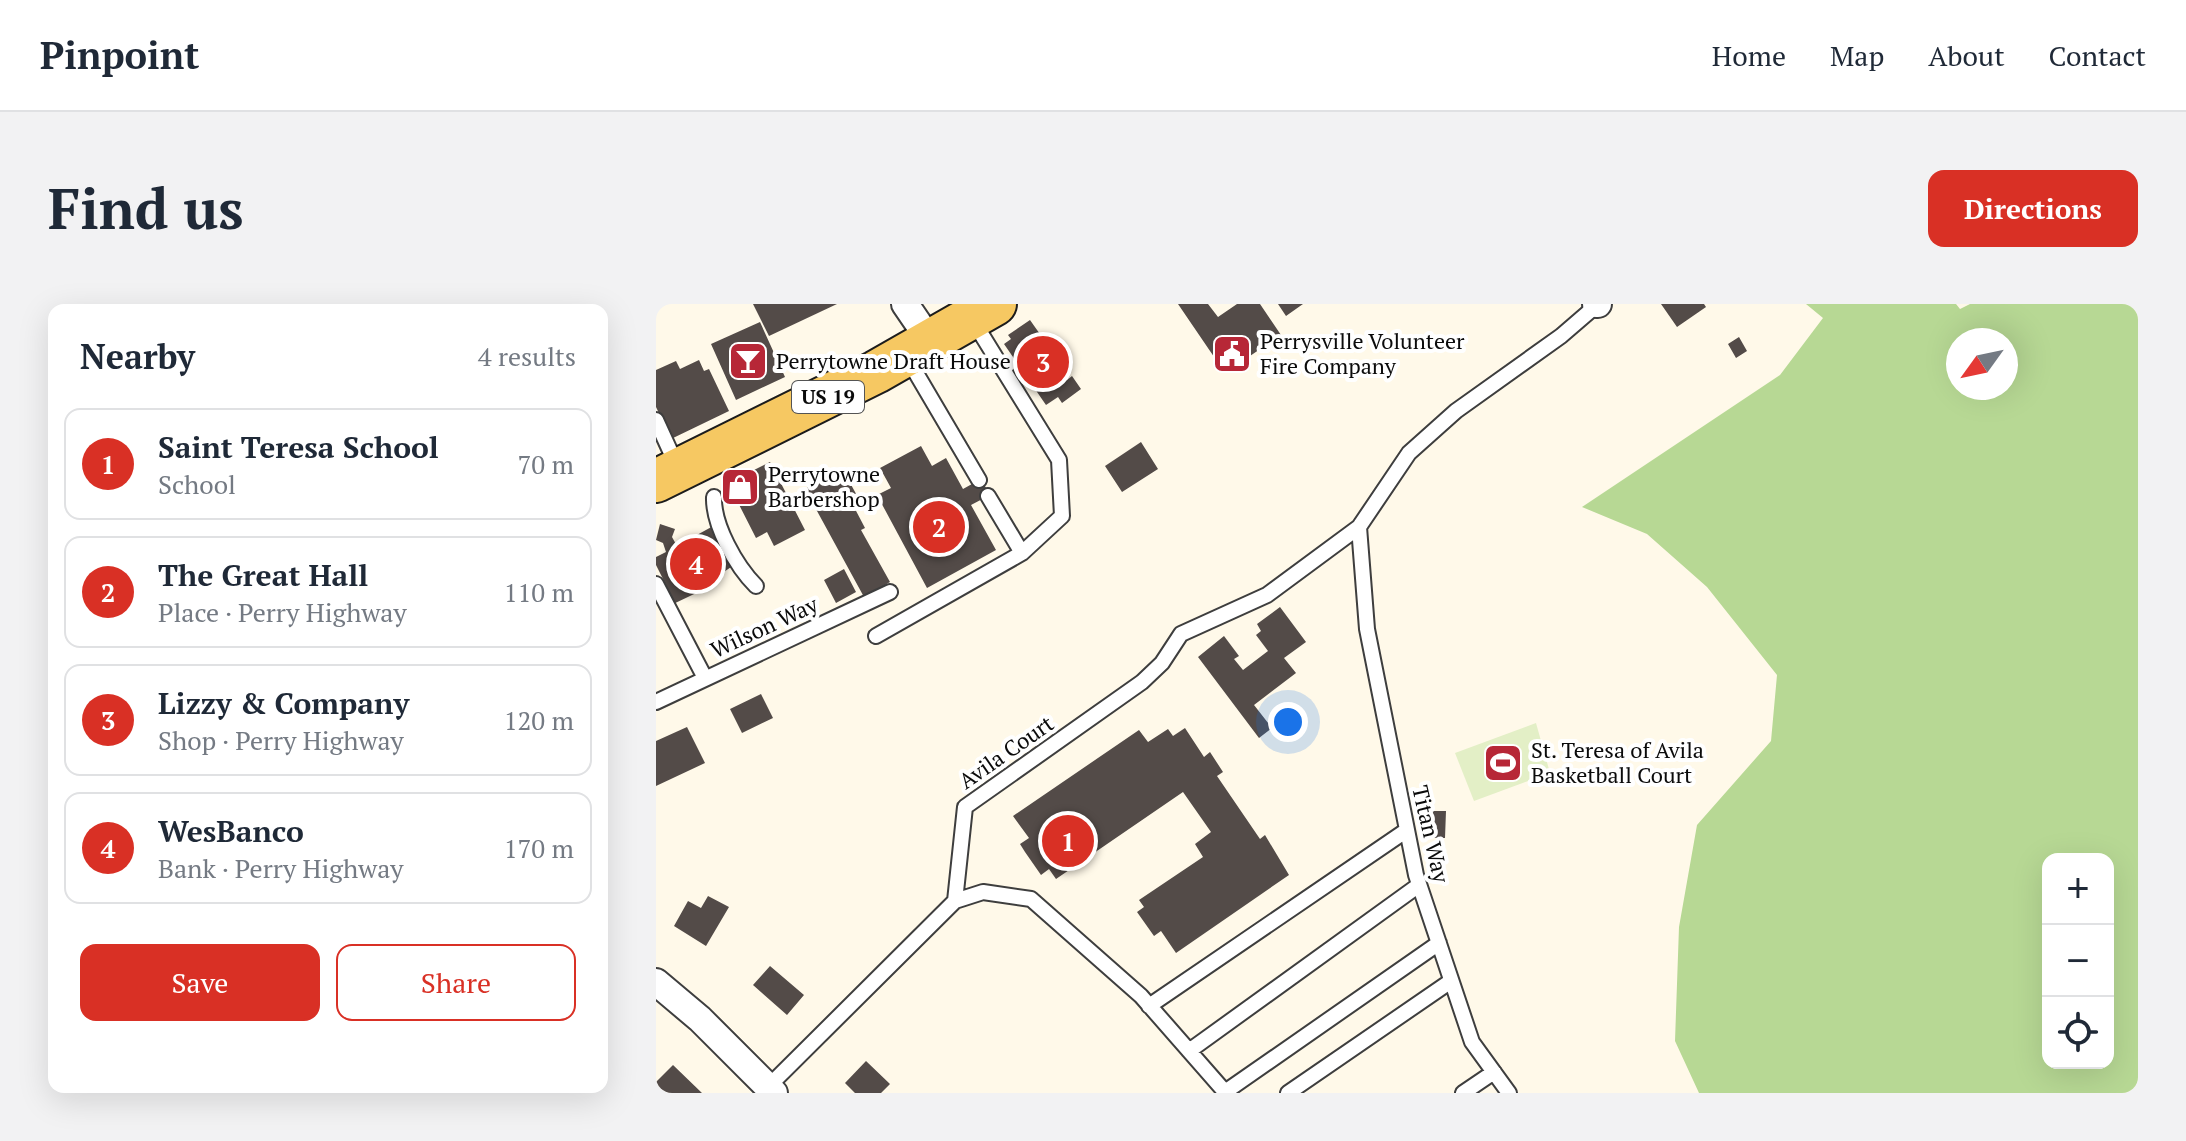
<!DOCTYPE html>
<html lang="en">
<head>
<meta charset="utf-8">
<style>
	body { margin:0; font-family:"PT Serif",serif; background:#f2f2f3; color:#1f2937 }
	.controls { position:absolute; right:24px; bottom:24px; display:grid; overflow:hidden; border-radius:16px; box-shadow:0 8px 32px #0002 }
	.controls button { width:72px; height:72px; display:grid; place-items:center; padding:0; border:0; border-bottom:2px solid #e0e1e3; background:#fff; color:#1f2937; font:40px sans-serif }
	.compass { position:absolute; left:1290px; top:24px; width:72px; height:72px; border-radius:50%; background:#fff; box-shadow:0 8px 32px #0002; rotate:237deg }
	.you { position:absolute; left:632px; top:418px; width:28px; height:28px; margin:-20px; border:6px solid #fff; border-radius:50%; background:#1a73e8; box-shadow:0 0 0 12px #1a73e833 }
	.badge { display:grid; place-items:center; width:52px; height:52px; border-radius:50%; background:#d93025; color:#fff; font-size:26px; font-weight:700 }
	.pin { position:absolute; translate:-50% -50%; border:4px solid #fff; box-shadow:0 2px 8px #0006 }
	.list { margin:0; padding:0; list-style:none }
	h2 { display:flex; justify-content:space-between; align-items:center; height:104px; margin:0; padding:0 32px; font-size:34px }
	h2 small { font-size:26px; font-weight:400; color:#747a83 }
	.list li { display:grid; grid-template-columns:52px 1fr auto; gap:24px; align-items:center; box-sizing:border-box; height:112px; margin:0 16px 16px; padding:0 16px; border:2px solid #e0e1e3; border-radius:16px }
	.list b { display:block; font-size:30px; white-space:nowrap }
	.list p { margin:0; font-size:26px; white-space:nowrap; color:#747a83 }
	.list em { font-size:26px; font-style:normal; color:#747a83 }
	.actions { display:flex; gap:16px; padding:24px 32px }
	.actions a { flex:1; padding:18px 0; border:2px solid #d93025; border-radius:16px; text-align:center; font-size:28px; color:#d93025 }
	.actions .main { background:#d93025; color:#fff }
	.icon { flex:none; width:44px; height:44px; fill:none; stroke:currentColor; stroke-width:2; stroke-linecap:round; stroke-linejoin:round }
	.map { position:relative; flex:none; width:1482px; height:789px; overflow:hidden; border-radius:16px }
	header { display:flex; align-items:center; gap:48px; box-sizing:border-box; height:112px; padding:0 40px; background:#fff; border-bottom:2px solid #e0e1e3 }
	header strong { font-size:38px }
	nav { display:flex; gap:44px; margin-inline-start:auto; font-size:28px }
	.intro { display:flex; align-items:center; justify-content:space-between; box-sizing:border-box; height:192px; padding:0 48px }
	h1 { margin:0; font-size:56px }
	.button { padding:20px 36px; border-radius:16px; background:#d93025; color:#fff; font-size:28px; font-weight:700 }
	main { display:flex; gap:48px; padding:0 48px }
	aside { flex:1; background:#fff; border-radius:16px; box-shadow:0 8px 32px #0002 }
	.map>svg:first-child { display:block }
	.forest { fill:#b7d894; fill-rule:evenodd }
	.pitch { fill:#e3efc6 }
	.building { fill:#534b48 }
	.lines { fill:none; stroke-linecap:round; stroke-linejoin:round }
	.service-casing { stroke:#3e3e3e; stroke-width:18 }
	.minor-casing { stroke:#3e3e3e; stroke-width:30 }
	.primary-casing { stroke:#1c1c1c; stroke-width:46 }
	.service { stroke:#fff; stroke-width:14 }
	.minor { stroke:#fff; stroke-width:26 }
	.primary { stroke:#f6c862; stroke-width:42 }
	.labels { text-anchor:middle; stroke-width:8; stroke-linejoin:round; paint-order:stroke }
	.shield { fill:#fff; stroke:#545454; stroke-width:2 }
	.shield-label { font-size:20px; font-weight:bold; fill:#0b0b0b }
	.poi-label { font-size:22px; fill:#0b0b0b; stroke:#fff; text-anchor:start }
	.street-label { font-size:22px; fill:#0b0b0b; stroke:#fff }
</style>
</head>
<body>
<header>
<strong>Pinpoint</strong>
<nav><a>Home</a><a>Map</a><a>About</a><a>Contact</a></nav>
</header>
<div class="intro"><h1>Find us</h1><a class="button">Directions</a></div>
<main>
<aside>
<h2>Nearby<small>4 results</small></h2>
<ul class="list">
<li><span class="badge">1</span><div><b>Saint Teresa School</b><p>School</p></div><em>70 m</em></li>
<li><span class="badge">2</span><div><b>The Great Hall</b><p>Place · Perry Highway</p></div><em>110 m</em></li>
<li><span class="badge">3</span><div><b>Lizzy &amp; Company</b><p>Shop · Perry Highway</p></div><em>120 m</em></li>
<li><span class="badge">4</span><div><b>WesBanco</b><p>Bank · Perry Highway</p></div><em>170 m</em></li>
</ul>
<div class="actions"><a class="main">Save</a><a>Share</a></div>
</aside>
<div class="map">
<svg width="1482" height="789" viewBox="0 0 1482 789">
	<rect width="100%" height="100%" fill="#fff9e9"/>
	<path class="forest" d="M1150,0H1300L1304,5L1314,0H1482V789H1043L1019,737L1023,623L1041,521L1115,437L1121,371L1051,283L991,230L926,203L1124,71L1167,14ZM1302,36H1350V84H1302ZM1392,555H1452V759H1392Z"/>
	<path class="pitch" d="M880,419L894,469L818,497L799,449Z"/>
	<path class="building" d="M97,0H181L113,32Z
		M522,0H552L562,13L581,0H604L625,31L569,69Z
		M622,0H647L630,12Z
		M1005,0H1048L1050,3L1021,23Z
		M374,16L386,33L382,35L411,76L416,72L425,85L406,99L402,93L390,101L348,40L355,35L352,31Z
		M104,18L129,73L80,96L55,40Z
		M1083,33L1091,47L1080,54L1072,40Z
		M43,56L48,67L53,65L73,107L15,135L0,103V66L20,57L24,65Z
		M485,138L502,165L466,188L449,162Z
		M265,142L276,162L290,154L307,185L325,175L334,191L315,201L340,246L271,284L221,191L235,184L224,164Z
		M114,158L149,226L118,242L111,228L100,234L72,179Z
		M186,164L205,199L198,203L209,224L205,226L234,278L208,293L149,185Z
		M4,220L19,225L16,233L21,242L59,221L81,259L56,276L57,281L13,302L10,296L16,293L0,261V253L10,248L7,239L0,236Z
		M188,265L200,288L180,299L168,276Z
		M624,303L650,338L628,354L640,369L598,401L616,424L603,434L542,353L568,332L583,352L578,355L587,366L612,347L600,331L605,327L601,320Z
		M105,390L117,414L86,429L74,405Z
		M31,423L49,459L0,482V437Z
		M529,424L548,453L554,448L567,468L561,472L604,535L609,531L633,571L520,649L505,627L498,632L481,608L488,603L483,596L547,553L539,540L555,528L527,488L400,575L393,565L385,571L369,548L364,540L373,534L357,512L483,426L492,438L512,425L517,432Z
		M771,507H790L789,534H770Z
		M52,592L73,603L50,642L18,622L32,597L45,604Z
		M114,662L148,691L131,711L97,681Z
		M210,757L234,780L225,789H199L189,779Z
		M17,761L46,789H0V778Z"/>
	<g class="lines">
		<defs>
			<path id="service" d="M250,52L323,176
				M0,116L21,162
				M332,192L366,249
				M58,193C57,221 80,262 100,282
				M703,223L711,325L760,571L816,738L853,789
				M0,280L49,374
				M220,332L366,249L406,212L403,156L316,15
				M0,398L234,288
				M299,597L327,588L375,595L485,692L570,789
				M493,702L751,526
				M533,747L763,581
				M112,783L299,597L309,503L486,378L506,359L525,330L611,291L703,223L753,149L800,107L905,32L941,1
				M569,788L783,639
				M632,789L795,677
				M807,789L838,768"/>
			<path id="minor" d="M249,0L275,38
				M940,0H942
				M0,678L44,715L118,789"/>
			<path id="primary" d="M0,177L220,68L339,0"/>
		</defs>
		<use href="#service" class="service-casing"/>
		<use href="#minor" class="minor-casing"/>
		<use href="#primary" class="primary-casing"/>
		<use href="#service" class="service"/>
		<use href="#minor" class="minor"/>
		<use href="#primary" class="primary"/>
	</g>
	<defs>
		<symbol id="civic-square" viewBox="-11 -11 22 22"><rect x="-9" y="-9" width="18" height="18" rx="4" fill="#b72737" stroke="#fff"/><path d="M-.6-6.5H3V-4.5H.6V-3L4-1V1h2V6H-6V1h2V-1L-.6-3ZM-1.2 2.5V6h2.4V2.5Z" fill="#fff"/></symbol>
		<symbol id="bar-square" viewBox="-11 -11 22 22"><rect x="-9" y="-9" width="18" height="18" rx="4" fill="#b72737" stroke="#fff"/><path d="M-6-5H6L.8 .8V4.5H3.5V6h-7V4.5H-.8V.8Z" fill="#fff"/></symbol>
		<symbol id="shop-square" viewBox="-11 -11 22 22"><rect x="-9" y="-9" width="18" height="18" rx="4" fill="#b72737" stroke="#fff"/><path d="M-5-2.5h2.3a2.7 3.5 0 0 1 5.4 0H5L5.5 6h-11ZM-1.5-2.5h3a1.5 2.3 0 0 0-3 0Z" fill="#fff"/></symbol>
		<symbol id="stadium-square" viewBox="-11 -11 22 22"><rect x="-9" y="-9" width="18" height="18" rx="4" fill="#b72737" stroke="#fff"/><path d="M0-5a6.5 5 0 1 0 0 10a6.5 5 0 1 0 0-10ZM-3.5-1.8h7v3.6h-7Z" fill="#fff"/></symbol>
	</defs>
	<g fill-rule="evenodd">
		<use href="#civic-square" x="554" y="28" width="44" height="44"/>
		<use href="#bar-square" x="70" y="35" width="44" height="44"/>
		<use href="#shop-square" x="62" y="161" width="44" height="44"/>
		<use href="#stadium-square" x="825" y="437" width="44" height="44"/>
	</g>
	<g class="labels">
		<rect class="shield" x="136" y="77" width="72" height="32" rx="6"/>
		<g class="shield-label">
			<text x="172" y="100">US 19</text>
		</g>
		<g class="poi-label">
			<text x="604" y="45">Perrysville Volunteer<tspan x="604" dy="25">Fire Company</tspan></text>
			<text x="120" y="65">Perrytowne Draft House</text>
			<text x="112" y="178">Perrytowne<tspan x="112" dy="25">Barbershop</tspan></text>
			<text x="875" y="454">St. Teresa of Avila<tspan x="875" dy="25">Basketball Court</tspan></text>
		</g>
		<g class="street-label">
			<text transform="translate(108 323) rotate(-25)" y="8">Wilson Way</text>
			<text transform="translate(350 448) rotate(-35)" y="8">Avila Court</text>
			<text transform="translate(775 530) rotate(77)" y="8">Titan Way</text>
		</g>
	</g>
</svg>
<div class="controls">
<button>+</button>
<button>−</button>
<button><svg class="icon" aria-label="locate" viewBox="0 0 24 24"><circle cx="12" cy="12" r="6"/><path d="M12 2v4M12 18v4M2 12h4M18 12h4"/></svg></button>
</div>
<svg class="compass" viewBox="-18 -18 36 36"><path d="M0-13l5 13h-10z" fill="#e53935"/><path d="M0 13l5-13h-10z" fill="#747a83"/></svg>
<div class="you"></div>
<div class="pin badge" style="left:412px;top:537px">1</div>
<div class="pin badge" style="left:283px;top:223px">2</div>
<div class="pin badge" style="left:387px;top:58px">3</div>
<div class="pin badge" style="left:40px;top:260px">4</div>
</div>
</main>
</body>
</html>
